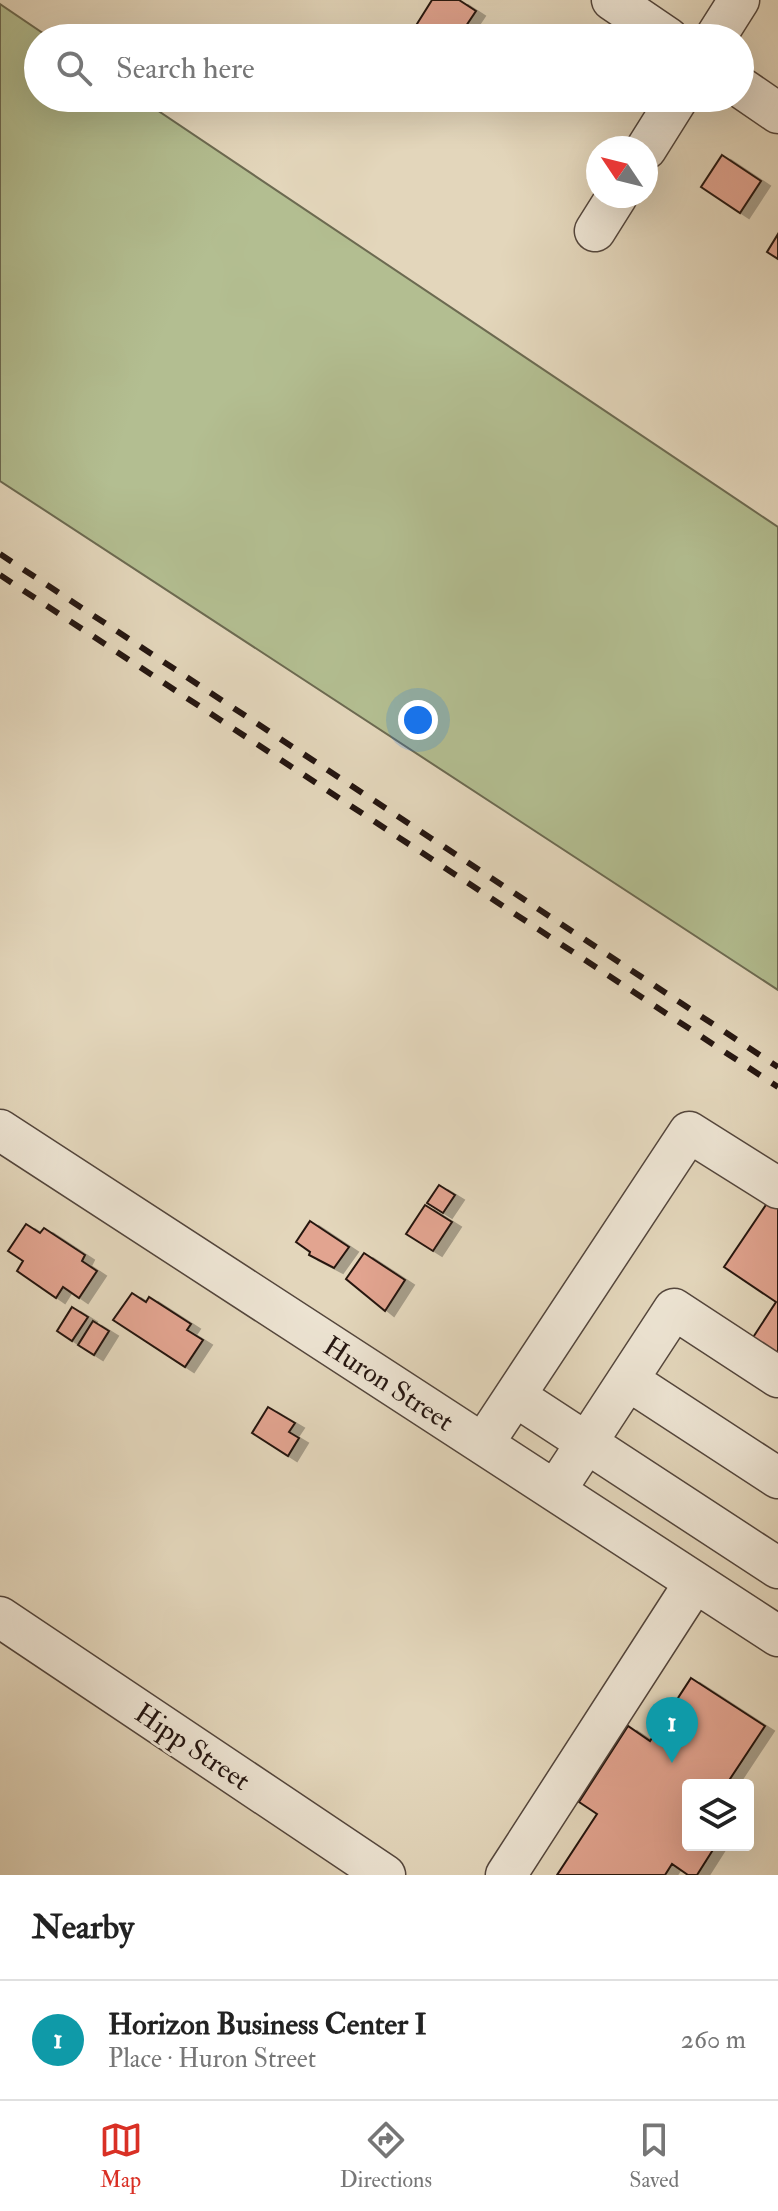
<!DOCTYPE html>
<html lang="en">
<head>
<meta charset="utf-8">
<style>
	body { margin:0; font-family:"IM FELL Double Pica",serif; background:#f2f2f2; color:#222 }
	.controls { position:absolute; right:24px; bottom:24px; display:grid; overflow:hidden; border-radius:8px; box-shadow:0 8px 32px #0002 }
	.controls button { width:72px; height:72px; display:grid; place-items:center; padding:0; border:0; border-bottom:2px solid #e0e0e0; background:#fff; color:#222; font:40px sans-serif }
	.compass { position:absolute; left:586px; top:136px; width:72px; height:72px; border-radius:50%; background:#fff; box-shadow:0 8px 32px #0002; rotate:305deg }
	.you { position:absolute; left:418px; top:720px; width:28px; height:28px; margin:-20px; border:6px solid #fff; border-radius:50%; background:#1a73e8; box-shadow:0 0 0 12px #1a73e833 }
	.badge { display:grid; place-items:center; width:52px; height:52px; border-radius:50%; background:#d93025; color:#fff; font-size:26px; font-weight:700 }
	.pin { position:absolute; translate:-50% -66px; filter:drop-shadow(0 2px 4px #0008) }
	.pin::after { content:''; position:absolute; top:42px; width:28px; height:24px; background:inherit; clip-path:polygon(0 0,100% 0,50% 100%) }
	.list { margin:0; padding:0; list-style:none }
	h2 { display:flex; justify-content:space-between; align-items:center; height:104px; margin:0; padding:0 32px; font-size:34px }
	h2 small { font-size:26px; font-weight:400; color:#767676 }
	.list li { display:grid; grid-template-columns:52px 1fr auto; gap:24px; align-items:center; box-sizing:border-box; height:120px; padding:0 32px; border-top:2px solid #e0e0e0 }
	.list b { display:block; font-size:30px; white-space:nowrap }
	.list p { margin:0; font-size:26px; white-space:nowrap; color:#767676 }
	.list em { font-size:26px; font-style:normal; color:#767676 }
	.icon { flex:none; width:44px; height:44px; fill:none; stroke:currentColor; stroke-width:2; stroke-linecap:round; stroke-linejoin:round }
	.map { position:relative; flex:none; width:778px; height:1875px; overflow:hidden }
	.search { position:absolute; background:#fff; box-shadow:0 8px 32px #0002; left:24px; right:24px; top:24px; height:88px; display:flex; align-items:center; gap:20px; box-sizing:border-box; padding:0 28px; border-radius:44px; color:#767676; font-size:30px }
	.sheet { height:224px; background:#fff }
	nav { display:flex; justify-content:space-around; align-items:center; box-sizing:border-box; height:112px; border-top:2px solid #e0e0e0; background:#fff; font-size:22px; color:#767676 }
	nav a { display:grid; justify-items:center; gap:4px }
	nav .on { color:#d93025 }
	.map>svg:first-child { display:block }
	.green { fill:#b3be91; stroke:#6c6a51; stroke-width:2 }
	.building { fill:#e2a490; stroke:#251611; stroke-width:2; filter:url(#shadow) }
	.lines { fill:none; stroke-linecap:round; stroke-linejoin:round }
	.minor-casing { stroke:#54463c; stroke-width:43 }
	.minor { stroke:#ede4d3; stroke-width:40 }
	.rail { stroke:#251611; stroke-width:6; stroke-dasharray:14 14; stroke-linecap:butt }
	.labels { text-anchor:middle; stroke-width:6; stroke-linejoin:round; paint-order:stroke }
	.street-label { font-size:28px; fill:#251611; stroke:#ede4d3 }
</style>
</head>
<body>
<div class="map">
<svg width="778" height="1875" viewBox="0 0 778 1875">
	<defs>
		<filter id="shadow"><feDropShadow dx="9" dy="5" stdDeviation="0" flood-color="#0004"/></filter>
	</defs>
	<rect width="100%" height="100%" fill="#e3d6bb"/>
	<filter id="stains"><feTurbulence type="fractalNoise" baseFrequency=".0025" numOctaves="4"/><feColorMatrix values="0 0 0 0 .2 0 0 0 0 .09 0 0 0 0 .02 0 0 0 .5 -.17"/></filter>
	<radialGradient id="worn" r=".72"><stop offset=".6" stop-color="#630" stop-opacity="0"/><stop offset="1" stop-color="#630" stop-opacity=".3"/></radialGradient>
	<path class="green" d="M0,4L50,38H38V98H139L778,527V990L0,481Z"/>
	<path class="building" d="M432,0H459L476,11L466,26L483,38L410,35Z
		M722,155L761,181L740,213L701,187Z
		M778,234V259L767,252Z
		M439,1185L455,1195L443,1213L427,1203Z
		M772,1196L778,1200V1354L750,1342L776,1302L724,1267Z
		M425,1205L452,1222L433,1251L406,1234Z
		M310,1221L349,1247L334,1268L309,1255L310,1252L296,1242Z
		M26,1224L40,1233L44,1228L85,1255L82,1261L97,1271L79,1298L63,1287L56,1298L17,1271L23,1261L8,1251Z
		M364,1253L405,1280L385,1311L346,1279Z
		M132,1293L146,1302L149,1297L191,1324L187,1330L203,1340L185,1367L113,1320Z
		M72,1307L88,1317L72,1341L57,1331Z
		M93,1321L109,1331L94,1355L78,1345Z
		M268,1407L295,1423L289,1432L299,1438L288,1456L252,1433Z
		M691,1678L765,1726L726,1785H688V1845H716L697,1875H688L672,1864L665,1875H557L597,1814L579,1802L628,1726L650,1741Z"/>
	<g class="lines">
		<defs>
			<path id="minor" d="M612,0L668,38
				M715,38L739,0
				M740,87L778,113
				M646,149L678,98
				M595,231L617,196
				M0,1130L778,1636
				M628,1380L778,1478
				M515,1396L778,1568
				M483,1444L689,1132L778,1188
				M555,1491L674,1309L778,1377
				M0,1617L385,1875
				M506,1875L695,1582"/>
		</defs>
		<use href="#minor" class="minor-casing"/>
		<use href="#minor" class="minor"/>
		<path class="rail" d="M0,554L778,1067
			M0,575L778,1087"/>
	</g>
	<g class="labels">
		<g class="street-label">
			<text transform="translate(389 1383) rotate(33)" y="10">Huron Street</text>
			<text transform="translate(193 1746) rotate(34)" y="10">Hipp Street</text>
		</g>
	</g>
	<rect width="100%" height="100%" filter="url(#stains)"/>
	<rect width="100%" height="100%" fill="url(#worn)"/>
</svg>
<div class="controls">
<button><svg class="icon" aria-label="layers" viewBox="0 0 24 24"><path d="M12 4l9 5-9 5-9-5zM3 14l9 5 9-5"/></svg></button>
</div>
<svg class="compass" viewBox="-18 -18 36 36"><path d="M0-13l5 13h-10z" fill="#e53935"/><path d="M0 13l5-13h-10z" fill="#767676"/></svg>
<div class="you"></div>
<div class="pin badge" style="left:672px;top:1763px;background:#0f9aa8">1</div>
<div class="search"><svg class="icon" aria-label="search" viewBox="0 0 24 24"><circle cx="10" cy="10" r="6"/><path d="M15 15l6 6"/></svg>Search here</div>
</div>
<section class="sheet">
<h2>Nearby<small></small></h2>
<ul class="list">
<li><span class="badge" style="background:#0f9aa8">1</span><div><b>Horizon Business Center I</b><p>Place · Huron Street</p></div><em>260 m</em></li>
</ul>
</section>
<nav>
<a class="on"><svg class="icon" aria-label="map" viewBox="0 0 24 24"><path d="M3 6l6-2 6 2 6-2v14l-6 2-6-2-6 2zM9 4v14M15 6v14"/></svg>Map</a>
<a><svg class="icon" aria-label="directions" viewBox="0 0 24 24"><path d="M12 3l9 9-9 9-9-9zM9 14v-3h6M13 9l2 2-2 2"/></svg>Directions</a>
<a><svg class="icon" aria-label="saved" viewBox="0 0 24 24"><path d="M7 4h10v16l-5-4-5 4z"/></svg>Saved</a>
</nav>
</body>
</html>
